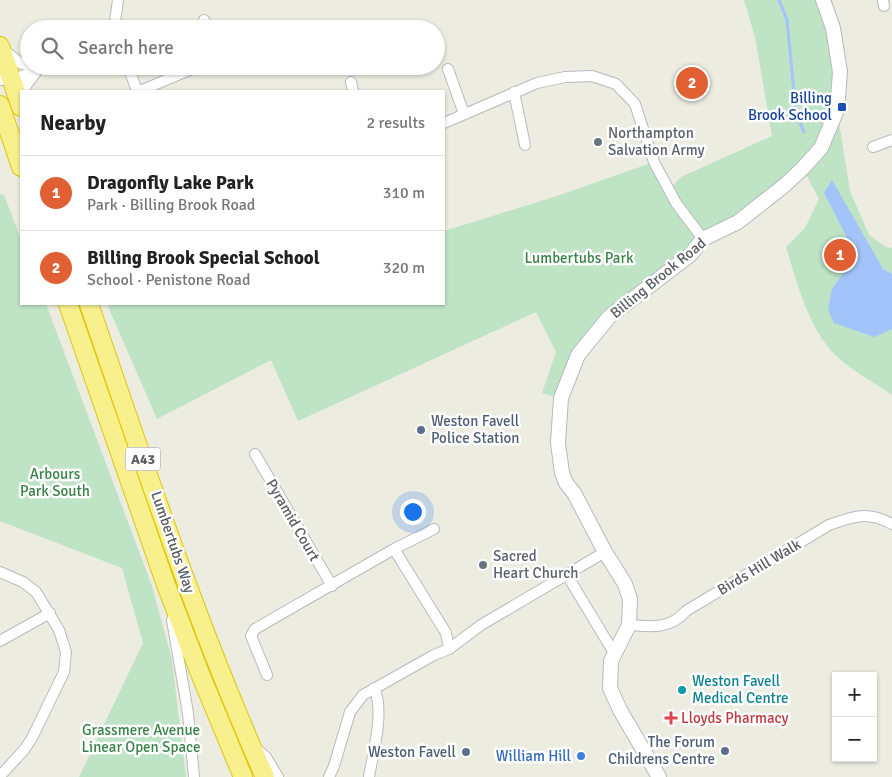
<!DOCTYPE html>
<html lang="en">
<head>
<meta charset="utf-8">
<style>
	body { margin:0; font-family:Signika,sans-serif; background:#f6f6f6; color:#222 }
	.controls { position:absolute; right:15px; bottom:15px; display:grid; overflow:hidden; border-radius:0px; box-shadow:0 1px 4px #0004 }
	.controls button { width:45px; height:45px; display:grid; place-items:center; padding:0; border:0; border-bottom:1px solid #e0e0e0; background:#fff; color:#222; font:25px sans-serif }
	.you { position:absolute; left:412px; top:511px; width:18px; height:18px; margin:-12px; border:4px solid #fff; border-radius:50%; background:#1a73e8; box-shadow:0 0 0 8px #1a73e833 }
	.badge { display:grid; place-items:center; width:32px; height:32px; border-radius:50%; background:#e06033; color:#fff; font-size:16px; font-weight:700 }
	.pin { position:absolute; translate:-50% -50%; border:2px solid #fff; box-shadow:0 1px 5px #0006 }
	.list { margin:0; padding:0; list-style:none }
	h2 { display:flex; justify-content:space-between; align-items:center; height:65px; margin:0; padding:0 20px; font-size:21px }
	h2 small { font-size:16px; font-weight:400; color:#767676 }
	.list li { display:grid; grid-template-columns:32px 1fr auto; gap:15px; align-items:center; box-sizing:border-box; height:75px; padding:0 20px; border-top:1px solid #e0e0e0 }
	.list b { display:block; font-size:19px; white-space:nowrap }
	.list p { margin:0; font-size:16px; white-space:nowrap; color:#767676 }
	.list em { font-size:16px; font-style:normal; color:#767676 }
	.icon { flex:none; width:28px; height:28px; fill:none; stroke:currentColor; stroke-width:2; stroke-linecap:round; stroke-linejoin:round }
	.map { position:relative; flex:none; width:892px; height:777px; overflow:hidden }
	.search { position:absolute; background:#fff; box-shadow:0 1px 4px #0004; left:20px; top:20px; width:425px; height:55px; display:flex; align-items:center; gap:12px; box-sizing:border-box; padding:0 18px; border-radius:28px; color:#767676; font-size:19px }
	.panel { position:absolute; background:#fff; box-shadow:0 1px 4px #0004; left:20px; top:90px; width:425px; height:215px; border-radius:0px }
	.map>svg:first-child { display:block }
	.green { fill:#bee3c5 }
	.water { fill:#a3c4fa }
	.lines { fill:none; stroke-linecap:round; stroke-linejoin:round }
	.stream { stroke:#a3c4fa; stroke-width:3 }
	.street-casing { stroke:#b9babf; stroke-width:12 }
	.secondary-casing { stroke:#b7b9bf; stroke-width:16 }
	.highway-casing { stroke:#e2c60b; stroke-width:20 }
	.street { stroke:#fff; stroke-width:10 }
	.secondary { stroke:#fff; stroke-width:14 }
	.highway { stroke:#f7f08d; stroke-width:18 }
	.transit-dot { fill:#1a4fb4; stroke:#fff; stroke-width:2 }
	.worship-dot { fill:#6b7280; stroke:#fff; stroke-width:2 }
	.service-dot { fill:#5c6f8a; stroke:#fff; stroke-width:2 }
	.culture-dot { fill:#0f9aa8; stroke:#fff; stroke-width:2 }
	.health-dot { fill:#e0444e; stroke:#fff; stroke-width:2 }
	.shop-dot { fill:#3f7fe0; stroke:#fff; stroke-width:2 }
	.labels { text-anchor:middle; stroke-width:5; stroke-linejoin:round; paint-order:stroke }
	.shield { fill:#fff; stroke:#8c8d90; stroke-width:1 }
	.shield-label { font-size:14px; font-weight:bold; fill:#5a5c61 }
	.transit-label { font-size:15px; fill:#164399; stroke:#fff; text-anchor:end }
	.worship-label { font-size:15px; fill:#5b616d; stroke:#fff; text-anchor:start }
	.park-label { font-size:15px; fill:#398249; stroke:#fff }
	.street-label { font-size:15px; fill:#5a5c61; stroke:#fff }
	.service-label { font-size:15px; fill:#4e5e75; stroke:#fff; text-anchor:end }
	.culture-label { font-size:15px; fill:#0d838f; stroke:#fff; text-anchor:start }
	.health-label { font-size:15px; fill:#be3a42; stroke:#fff; text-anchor:start }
	.shop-label { font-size:15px; fill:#366cbe; stroke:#fff; text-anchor:end }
</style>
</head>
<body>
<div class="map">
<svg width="892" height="777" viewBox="0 0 892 777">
	<rect width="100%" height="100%" fill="#ecece1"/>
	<path class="green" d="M744,0H823L833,28L837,110L850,191L869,235L886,247L892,248V395C875,383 856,373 841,360C810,335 797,283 786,247L805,228L819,199L803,169L703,239L609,317L578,355L561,398L542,393L556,352L536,312L298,421L271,360L157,419L107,304H444V231L557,196L654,162L669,190L681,177L772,136L755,37Z
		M0,194L4,195L21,239V304H46L152,586L172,660L186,777H79L143,643L122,568L0,521Z"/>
	<path class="water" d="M832,180L883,269L892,274V329L874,337L834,323L828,310L832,289L856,255L824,193Z"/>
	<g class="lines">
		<path class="stream" d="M779,0L787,20L796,113L804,132"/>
		<defs>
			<path id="street" d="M883,0L884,6
				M204,20L208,29
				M114,29L118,0
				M4,50L20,63L29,65
				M128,66L137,91
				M448,69L464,114
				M0,80H12L47,66
				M351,82L353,91
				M24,91L27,84L37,71
				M140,91L199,66
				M514,92L525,145
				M444,123L537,83L565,77L592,76L616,84L635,104L654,162L676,203L703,239
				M873,147L892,140
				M255,454L332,586
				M394,549L446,633L449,649
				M0,572L23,582L36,592L59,630L66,652L64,672L32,738L24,750L0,776
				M567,575L614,653
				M172,620L188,713L194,777
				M629,625C651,627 671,629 686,611L829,525C854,516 867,511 892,524
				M0,641L50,613
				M267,675L251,636L255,629L394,549L434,529
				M258,750L266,757L278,777
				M329,777L334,766L350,712L363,695L434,655L449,649L481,625L605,552
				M369,777C373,752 385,711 374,688"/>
			<path id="secondary" d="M659,777L620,710L610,688L611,661L629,625L630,599L625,584L605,552L574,493L566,483L562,473L558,443L561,398L578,355L609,317L690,255L703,239L738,222L785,185L803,168L821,148L837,110L840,72L833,28L823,0"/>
			<path id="highway" d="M0,46L21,107
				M0,105L21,167
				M68,304L166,585L201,676L243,777
				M89,304C144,463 196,623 265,777"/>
		</defs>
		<use href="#street" class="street-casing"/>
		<use href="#secondary" class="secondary-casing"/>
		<use href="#highway" class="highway-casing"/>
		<use href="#street" class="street"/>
		<use href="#secondary" class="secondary"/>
		<use href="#highway" class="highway"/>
	</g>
	<rect class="transit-dot" x="837" y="102" width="10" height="10" rx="2.5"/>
	<g class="worship-dot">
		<circle cx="598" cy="142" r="5"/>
		<circle cx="483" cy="565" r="5"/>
	</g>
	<g class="service-dot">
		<circle cx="421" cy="430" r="5"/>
		<circle cx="725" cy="751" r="5"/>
		<circle cx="466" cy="752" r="5"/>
	</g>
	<circle class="culture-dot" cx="682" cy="690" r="5"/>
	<path class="health-dot" d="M668.5 710.5h5v5h5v5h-5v5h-5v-5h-5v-5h5z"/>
	<circle class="shop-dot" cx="581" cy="756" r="5"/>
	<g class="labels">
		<rect class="shield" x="125.5" y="447.5" width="35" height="23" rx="4"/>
		<g class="shield-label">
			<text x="143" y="464">A43</text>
		</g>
		<g class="transit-label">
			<text x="832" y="103">Billing<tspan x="832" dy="17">Brook School</tspan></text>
		</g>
		<g class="worship-label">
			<text x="608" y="138">Northampton<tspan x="608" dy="17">Salvation Army</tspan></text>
			<text x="493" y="561">Sacred<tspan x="493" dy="17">Heart Church</tspan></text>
		</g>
		<g class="park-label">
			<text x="579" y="263">Lumbertubs Park</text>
			<text x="55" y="479">Arbours<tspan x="55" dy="17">Park South</tspan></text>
			<text x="141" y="735">Grassmere Avenue<tspan x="141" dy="17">Linear Open Space</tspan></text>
		</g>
		<g class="street-label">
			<text transform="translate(658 278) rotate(-39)" y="5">Billing Brook Road</text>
			<text transform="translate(293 520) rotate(60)" y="5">Pyramid Court</text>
			<text transform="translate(173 542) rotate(71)" y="5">Lumbertubs Way</text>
			<text transform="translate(759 567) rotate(-31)" y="5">Birds Hill Walk</text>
		</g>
		<g class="service-label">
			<text x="431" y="426" text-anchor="start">Weston Favell<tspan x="431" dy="17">Police Station</tspan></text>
			<text x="715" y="747">The Forum<tspan x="715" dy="17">Childrens Centre</tspan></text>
			<text x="456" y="757">Weston Favell</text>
		</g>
		<g class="culture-label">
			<text x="692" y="686">Weston Favell<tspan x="692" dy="17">Medical Centre</tspan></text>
		</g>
		<g class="health-label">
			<text x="681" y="723">Lloyds Pharmacy</text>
		</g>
		<g class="shop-label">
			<text x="571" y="761">William Hill</text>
		</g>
	</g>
</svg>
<div class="controls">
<button>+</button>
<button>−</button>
</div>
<div class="you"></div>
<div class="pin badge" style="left:840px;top:255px">1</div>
<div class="pin badge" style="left:692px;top:83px">2</div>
<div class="search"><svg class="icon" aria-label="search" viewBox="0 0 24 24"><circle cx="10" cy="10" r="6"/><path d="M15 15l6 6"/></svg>Search here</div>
<section class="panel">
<h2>Nearby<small>2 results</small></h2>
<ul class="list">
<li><span class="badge">1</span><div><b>Dragonfly Lake Park</b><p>Park · Billing Brook Road</p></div><em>310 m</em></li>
<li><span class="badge">2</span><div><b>Billing Brook Special School</b><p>School · Penistone Road</p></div><em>320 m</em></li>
</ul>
</section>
</div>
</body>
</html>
